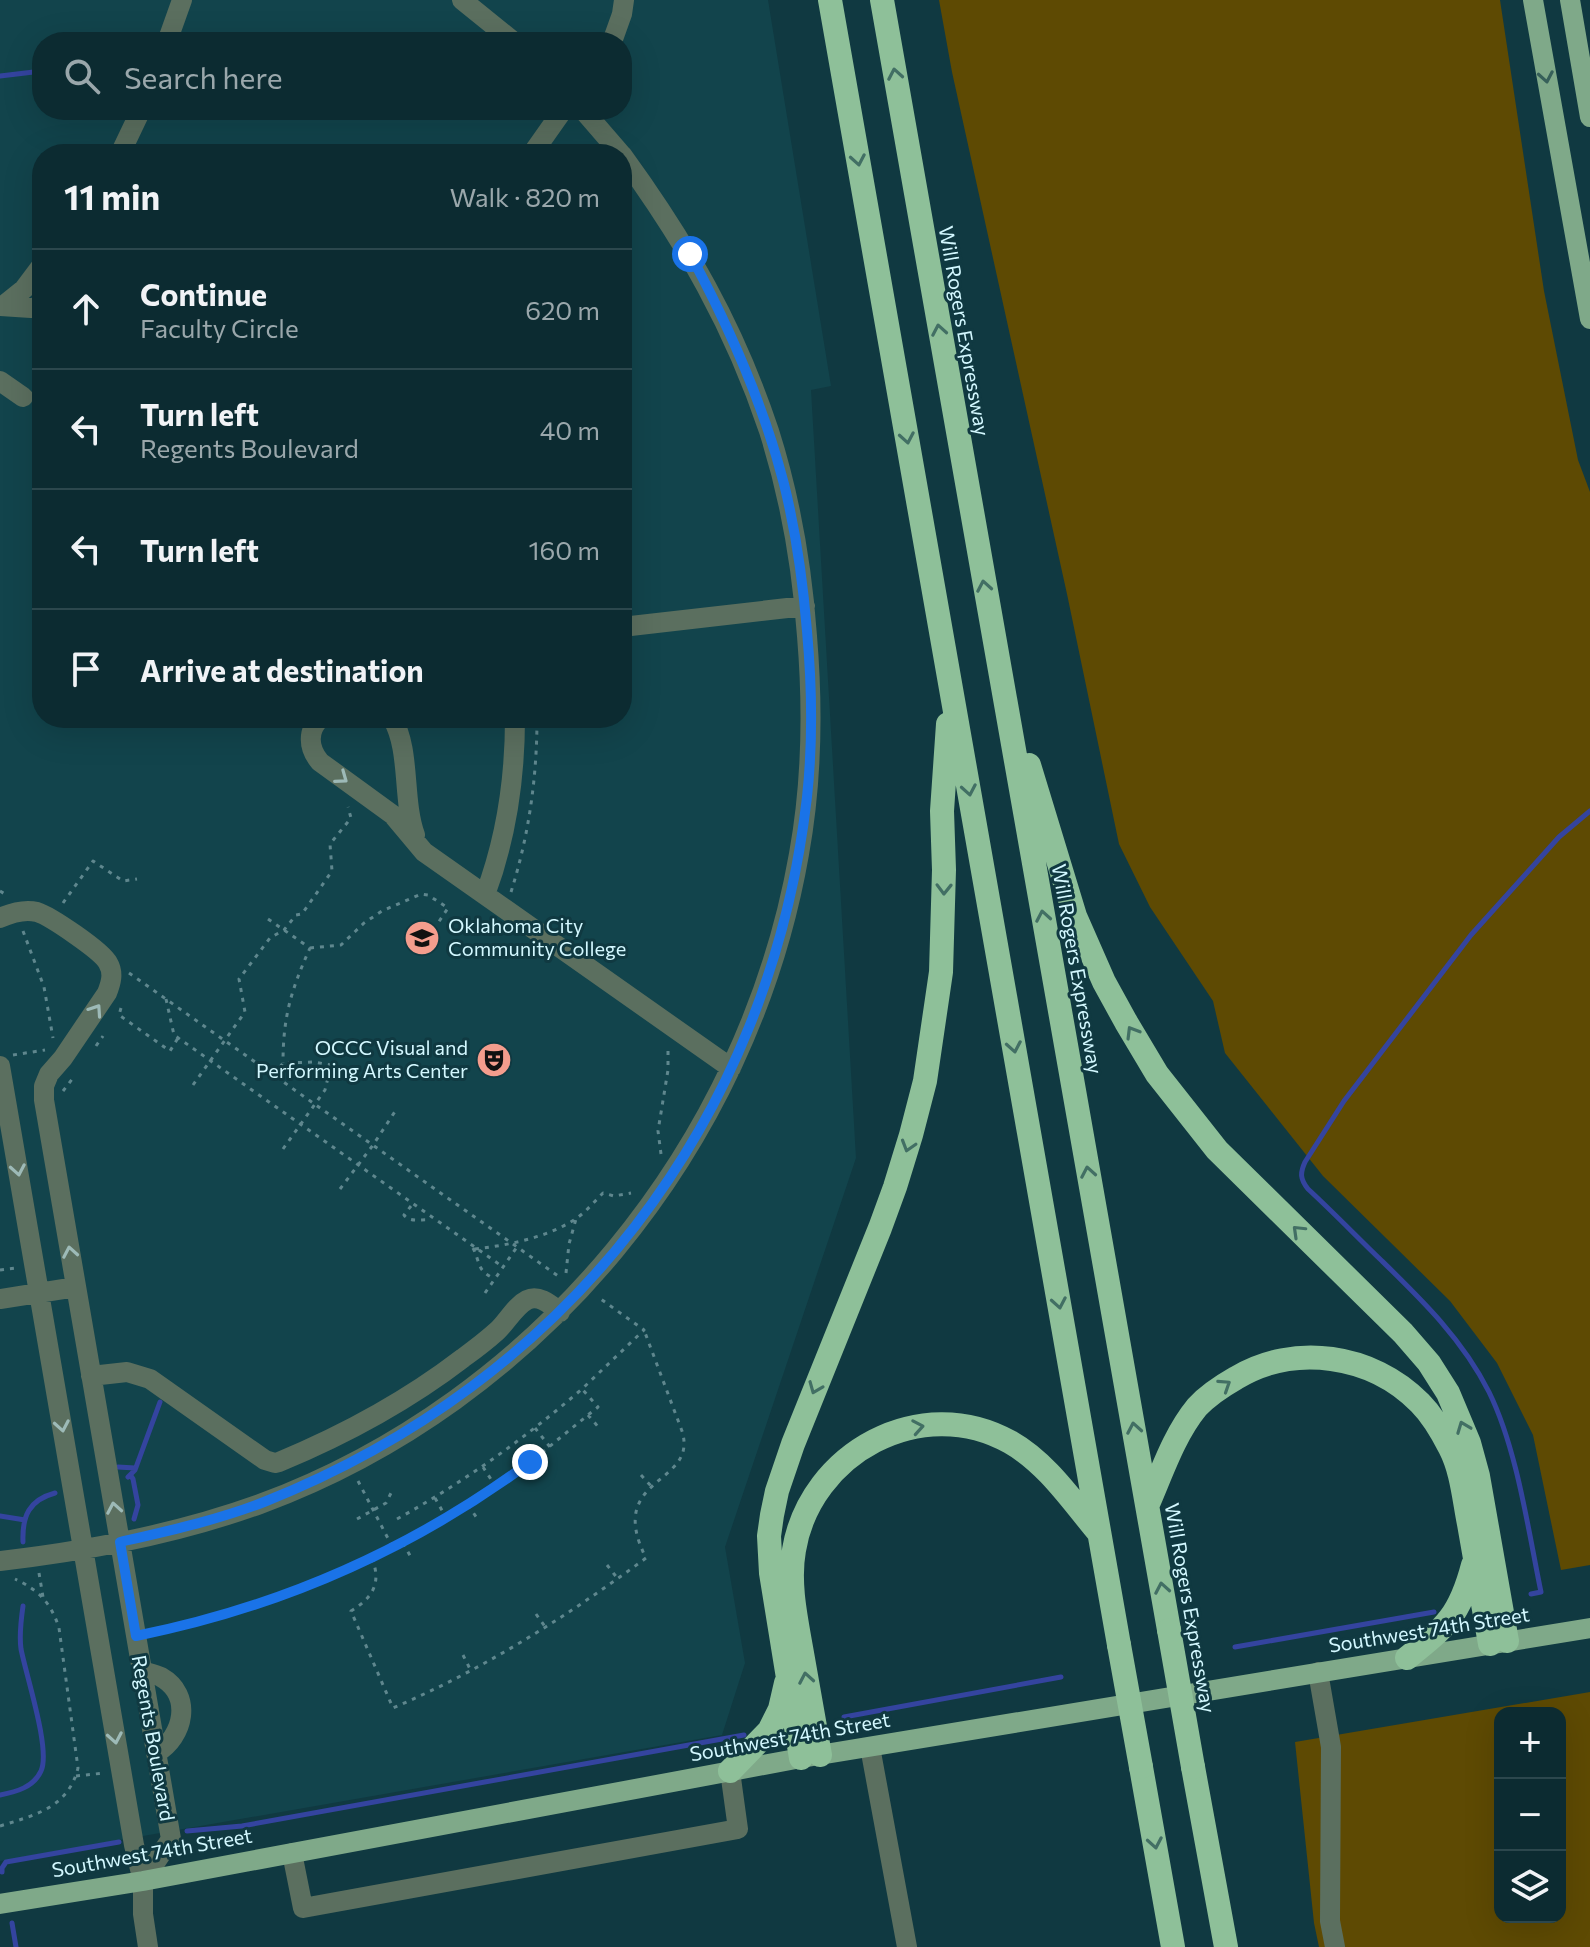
<!DOCTYPE html>
<html lang="en">
<head>
<meta charset="utf-8">
<style>
	body { margin:0; font-family:Commissioner,sans-serif; background:#1a373d; color:#f1f3f6 }
	.controls { position:absolute; right:24px; bottom:24px; display:grid; overflow:hidden; border-radius:16px; box-shadow:0 8px 32px #0002 }
	.controls button { width:72px; height:72px; display:grid; place-items:center; padding:0; border:0; border-bottom:2px solid #2c474d; background:#0c2b31; color:#f1f3f6; font:40px sans-serif }
	.stop { position:absolute; width:24px; height:24px; margin:-18px; border:6px solid #1a73e8; border-radius:50%; background:#fff }
	.stop.end { background:#1a73e8; border-color:#fff; box-shadow:0 2px 8px #0008 }
	.list { margin:0; padding:0; list-style:none }
	h2 { display:flex; justify-content:space-between; align-items:center; height:104px; margin:0; padding:0 32px; font-size:34px }
	h2 small { font-size:26px; font-weight:400; color:#9aa7ab }
	.list li { display:grid; grid-template-columns:52px 1fr auto; gap:24px; align-items:center; box-sizing:border-box; height:120px; padding:0 32px; border-top:2px solid #2c474d }
	.list b { display:block; font-size:30px; white-space:nowrap }
	.list p { margin:0; font-size:26px; white-space:nowrap; color:#9aa7ab }
	.list em { font-size:26px; font-style:normal; color:#9aa7ab }
	.icon { flex:none; width:44px; height:44px; fill:none; stroke:currentColor; stroke-width:2; stroke-linecap:round; stroke-linejoin:round }
	.map { position:relative; flex:none; width:1590px; height:1947px; overflow:hidden }
	.search { position:absolute; background:#0c2b31; box-shadow:0 8px 32px #0002; left:32px; top:32px; width:600px; height:88px; display:flex; align-items:center; gap:20px; box-sizing:border-box; padding:0 28px; border-radius:32px; color:#9aa7ab; font-size:30px }
	.panel { position:absolute; background:#0c2b31; box-shadow:0 8px 32px #0002; left:32px; top:144px; width:600px; height:584px; border-radius:32px }
	.map>svg:first-child { display:block }
	.built { fill:#12444c; fill-rule:evenodd }
	.green { fill:#5e4a03; fill-rule:evenodd }
	.lines { fill:none; stroke-linecap:round; stroke-linejoin:round }
	.stream { stroke:#34449f; stroke-width:5 }
	.path { stroke:#5f878e; stroke-width:3; stroke-dasharray:4 6; stroke-linecap:butt }
	.minor { stroke:#5b6f5f; stroke-width:20 }
	.major { stroke:#7fa989; stroke-width:20 }
	.highway { stroke:#8ec099; stroke-width:24 }
	.highway-bridge { stroke:#8ec099; stroke-width:24 }
	.oneway { stroke:#426f64 }
	.oneway2 { stroke:#37605a }
	.oneway3 { stroke:#9dbab7 }
	.route { stroke:#1a73e8; stroke-width:10 }
	.labels { text-anchor:middle; stroke-width:6; stroke-linejoin:round; paint-order:stroke }
	.street-label { font-size:20px; fill:#d3f8ff; stroke:#103941 }
	.poi-label { font-size:20px; fill:#d3f8ff; stroke:#103941; text-anchor:start }
</style>
</head>
<body>
<div class="map">
<svg width="1590" height="1947" viewBox="0 0 1590 1947">
	<rect width="100%" height="100%" fill="#103941"/>
	<path class="built" d="M0,0H768L831,386L811,390L856,1158L725,1547L745,1663L722,1735L0,1861ZM42,42H622V110H42ZM42,154H622V718H42Z"/>
	<path class="green" d="M939,0H1500L1544,291L1578,460L1590,492V1565L1561,1570L1533,1435L1497,1363L1450,1301L1323,1176L1225,1053L1213,1001L1150,907L1119,844L1067,594L952,72Z
		M1590,1692V1947H1319L1314,1923L1295,1742ZM1500,1713H1560V1917H1500Z"/>
	<g class="lines">
		<path class="stream" d="M0,76L42,71
			M118,1467L135,1468
			M131,1476L133,1479L138,1505L134,1519
			M128,1477L135,1470L160,1402
			M0,1516L25,1520
			M23,1542C22,1516 29,1500 55,1493
			M1531,1594L1541,1592C1528,1529 1517,1449 1489,1392C1463,1340 1423,1301 1382,1261C1357,1237 1333,1212 1308,1189C1300,1179 1300,1173 1305,1162L1344,1101L1471,935L1559,837L1590,811
			M1235,1647L1434,1612
			M844,1717L1061,1677
			M0,1795C16,1792 34,1787 41,1771C51,1750 26,1675 21,1649C19,1635 21,1620 23,1606
			M187,1831L242,1826L744,1735
			M2,1872V1868L6,1862L119,1842
			M12,1923L16,1947"/>
		<path class="path" d="M37,387L42,380L39,361L42,357
			M0,891L8,896
			M511,892C529,835 537,777 537,718
			M63,903L93,861L123,881L137,879
			M268,919L310,948C291,990 283,1017 283,1063
			M23,931L44,987L53,1038
			M310,948L341,945L364,923L382,911L421,894L428,895L448,908L438,923
			M129,973L561,1278
			M166,999L174,1035L503,1267
			M121,1008L119,1015L170,1051L178,1038
			M96,1046L103,1036
			M13,1055L45,1050
			M274,1075L283,1063L314,1062L331,1065
			M193,1085L245,1012L239,979L270,938L284,930L296,915L302,914L332,871L330,844L351,818L348,807
			M63,1091L73,1078
			M283,1149L325,1090L331,1065L337,1070
			M661,1154L658,1131L668,1070V1047
			M340,1189L373,1145L396,1110
			M411,1206L404,1215C410,1223 421,1219 430,1220
			M473,1248C481,1264 476,1270 495,1279
			M475,1249C509,1245 545,1238 574,1220C585,1213 594,1202 603,1193L614,1196L631,1193
			M0,1270L17,1268
			M566,1273L569,1244L576,1219
			M485,1293L517,1247
			M588,1415L600,1429
			M535,1428L550,1447
			M530,1462L541,1477
			M483,1467L496,1487
			M641,1475L651,1486
			M358,1481L393,1548
			M435,1498L447,1519
			M468,1505L479,1521
			M357,1519L386,1503L393,1489
			M397,1519C464,1482 524,1439 582,1389
			M403,1543L412,1559
			M372,1558C382,1584 372,1598 351,1611L393,1708C484,1669 566,1617 646,1558C604,1475 699,1486 682,1431L644,1330
			M607,1565L618,1579
			M39,1573L43,1597
			M536,1614L546,1628
			M155,1631C185,1624 215,1617 244,1608C333,1581 420,1540 497,1487C532,1462 564,1434 598,1407L582,1389L644,1330L598,1297
			M463,1655L471,1671
			M76,1776L104,1773
			M0,1826C35,1815 68,1808 78,1768L59,1628C51,1603 39,1590 15,1579"/>
		<path class="minor" d="M462,0L514,42
			M167,42L182,0
			M612,42L622,14L624,0
			M583,110L621,154
			M120,154L141,110
			M532,154L563,110
			M4,305L24,289L42,265
			M0,306L31,308L42,307
			M0,381L23,397
			M622,627L805,606
			M321,718C307,730 308,748 320,762L393,815L424,852L731,1068
			M392,718C411,750 402,799 415,835
			M485,895C506,839 515,778 515,718
			M0,918C11,913 25,909 37,912C50,916 102,951 108,963C114,973 111,983 107,993L63,1058L49,1074L44,1086V1100L171,1839L143,1881
			M0,1066L134,1845L143,1881V1914L148,1947
			M0,1299L76,1287
			M91,1376L127,1372L150,1379L265,1460L275,1463L279,1462C344,1435 407,1401 463,1358C474,1350 486,1341 497,1331C507,1322 515,1306 527,1300C539,1294 551,1305 560,1312
			M0,1561C87,1551 177,1534 260,1504C539,1401 748,1146 799,854C812,782 813,708 807,636C802,566 790,497 769,431C734,326 686,243 622,155
			M142,1671C148,1673 155,1674 161,1677C193,1695 184,1737 156,1753
			M1318,1672L1331,1747L1330,1921L1335,1947
			M870,1747L907,1947
			M292,1853L303,1908L738,1829L730,1771"/>
		<path class="major" d="M1533,0L1590,319
			M1570,0L1590,117
			M0,1904L143,1881L801,1758L1590,1628"/>
		<path class="highway" d="M830,0L1119,1645
			M882,0L1169,1630
			M1029,765L1075,916L1104,982L1126,1022L1157,1074L1217,1150L1403,1333L1429,1363L1448,1393L1469,1443L1478,1476L1507,1641
			M1148,1504C1162,1472 1174,1435 1197,1407C1208,1395 1222,1386 1236,1378C1294,1343 1372,1354 1420,1403C1432,1415 1442,1432 1450,1448C1462,1471 1464,1499 1469,1524C1476,1564 1483,1604 1490,1644
			M1407,1658C1446,1627 1460,1615 1473,1565
			M820,1755C814,1721 808,1687 802,1653C796,1619 788,1583 794,1550C810,1453 921,1392 1010,1442C1047,1463 1072,1501 1099,1533
			M801,1758L771,1573L769,1536L772,1515L777,1491L793,1444L880,1228L895,1187L911,1135L925,1081L941,972L944,870L942,811L948,724
			M1141,1767L1173,1947
			M1193,1767L1226,1947
			M730,1771L769,1731L780,1709L786,1683"/>
		<path class="highway-bridge" d="M1169,1630L1193,1767
			M1119,1645L1141,1767"/>
	</g>
	<defs><path id="oneway-chevron" d="M-2-3.5L2.5 0L-2 3.5" fill="none" stroke-width="1.6" stroke-linecap="round" stroke-linejoin="round" transform="scale(2)"/></defs>
	<g class="oneway">
		<use href="#oneway-chevron" transform="translate(895 74) rotate(-100)"/>
		<use href="#oneway-chevron" transform="translate(858 160) rotate(80)"/>
		<use href="#oneway-chevron" transform="translate(939 330) rotate(-100)"/>
		<use href="#oneway-chevron" transform="translate(907 438) rotate(80)"/>
		<use href="#oneway-chevron" transform="translate(984 586) rotate(-100)"/>
		<use href="#oneway-chevron" transform="translate(969 790) rotate(80)"/>
		<use href="#oneway-chevron" transform="translate(944 889) rotate(91)"/>
		<use href="#oneway-chevron" transform="translate(1043 916) rotate(-100)"/>
		<use href="#oneway-chevron" transform="translate(1132 1032) rotate(-121)"/>
		<use href="#oneway-chevron" transform="translate(1014 1047) rotate(80)"/>
		<use href="#oneway-chevron" transform="translate(908 1146) rotate(107)"/>
		<use href="#oneway-chevron" transform="translate(1088 1172) rotate(-100)"/>
		<use href="#oneway-chevron" transform="translate(1298 1231) rotate(-136)"/>
		<use href="#oneway-chevron" transform="translate(1059 1303) rotate(80)"/>
		<use href="#oneway-chevron" transform="translate(1225 1385) rotate(-33)"/>
		<use href="#oneway-chevron" transform="translate(815 1388) rotate(112)"/>
		<use href="#oneway-chevron" transform="translate(918 1427) rotate(-10)"/>
		<use href="#oneway-chevron" transform="translate(1463 1427) rotate(-111)"/>
		<use href="#oneway-chevron" transform="translate(1134 1428) rotate(-100)"/>
		<use href="#oneway-chevron" transform="translate(1162 1588) rotate(-100)"/>
		<use href="#oneway-chevron" transform="translate(806 1678) rotate(-100)"/>
		<use href="#oneway-chevron" transform="translate(1155 1843) rotate(80)"/>
	</g>
	<use class="oneway2" href="#oneway-chevron" transform="translate(1546 77) rotate(80)"/>
	<g class="oneway3">
		<use href="#oneway-chevron" transform="translate(342 778) rotate(36)"/>
		<use href="#oneway-chevron" transform="translate(96 1010) rotate(-56)"/>
		<use href="#oneway-chevron" transform="translate(18 1170) rotate(80)"/>
		<use href="#oneway-chevron" transform="translate(70 1252) rotate(-100)"/>
		<use href="#oneway-chevron" transform="translate(62 1426) rotate(80)"/>
		<use href="#oneway-chevron" transform="translate(114 1508) rotate(-100)"/>
		<use href="#oneway-chevron" transform="translate(115 1738) rotate(80)"/>
	</g>
	<g class="lines">
		<path class="route" d="M530,1462C411,1550 281,1607 136,1636L120,1542C168,1531 218,1520 264,1502C567,1382 770,1121 807,797C813,742 812,686 807,631C803,582 796,532 784,484C763,403 730,328 690,254"/>
	</g>
	<defs>
		<symbol id="university-disc" viewBox="-11 -11 22 22"><circle r="9.5" fill="#f49d8d" stroke="#103941"/><path d="M0-5L7-2L0 1L-7-2ZM-4 1L0 2.5L4 1V4Q0 6-4 4Z" fill="#111"/></symbol>
		<symbol id="theatre-disc" viewBox="-11 -11 22 22"><circle r="9.5" fill="#f49d8d" stroke="#103941"/><path d="M-5-5.5Q0-4 5-5.5V0Q5 5 0 6Q-5 5-5 0ZM-3.3-2.5H-1v1.5H-3.3ZM1-2.5H3.3v1.5H1ZM-2.8 1Q0 5.5 2.8 1Z" fill="#111"/></symbol>
	</defs>
	<g fill-rule="evenodd">
		<use href="#university-disc" x="402" y="918" width="40" height="40"/>
		<use href="#theatre-disc" x="474" y="1040" width="40" height="40"/>
	</g>
	<g class="labels">
		<g class="street-label">
			<text transform="translate(964 331) rotate(80)" y="7">Will Rogers Expressway</text>
			<text transform="translate(1077 969) rotate(80)" y="7">Will Rogers Expressway</text>
			<text transform="translate(1190 1608) rotate(80)" y="7">Will Rogers Expressway</text>
			<text transform="translate(1429 1630) rotate(-9)" y="7">Southwest 74th Street</text>
			<text transform="translate(790 1737) rotate(-10)" y="7">Southwest 74th Street</text>
			<text transform="translate(153 1738) rotate(80)" y="7">Regents Boulevard</text>
			<text transform="translate(152 1853) rotate(-10)" y="7">Southwest 74th Street</text>
		</g>
		<g class="poi-label">
			<text x="448" y="933">Oklahoma City<tspan x="448" dy="23">Community College</tspan></text>
			<text x="468" y="1055" text-anchor="end">OCCC Visual and<tspan x="468" dy="23">Performing Arts Center</tspan></text>
		</g>
	</g>
</svg>
<div class="controls">
<button>+</button>
<button>−</button>
<button><svg class="icon" aria-label="layers" viewBox="0 0 24 24"><path d="M12 4l9 5-9 5-9-5zM3 14l9 5 9-5"/></svg></button>
</div>
<div class="stop" style="left:690px;top:254px"></div>
<div class="stop end" style="left:530px;top:1462px"></div>
<div class="search"><svg class="icon" aria-label="search" viewBox="0 0 24 24"><circle cx="10" cy="10" r="6"/><path d="M15 15l6 6"/></svg>Search here</div>
<section class="panel">
<h2>11 min<small>Walk · 820 m</small></h2>
<ul class="list">
<li><svg class="icon" aria-label="ahead" viewBox="0 0 24 24"><path d="M12 20V5M6 11l6-6 6 6"/></svg><div><b>Continue</b><p>Faculty Circle</p></div><em>620 m</em></li>
<li><svg class="icon" aria-label="left" viewBox="0 0 24 24"><path d="M17 20v-9H6M10 6l-5 5 5 5"/></svg><div><b>Turn left</b><p>Regents Boulevard</p></div><em>40 m</em></li>
<li><svg class="icon" aria-label="left" viewBox="0 0 24 24"><path d="M17 20v-9H6M10 6l-5 5 5 5"/></svg><div><b>Turn left</b></div><em>160 m</em></li>
<li><svg class="icon" aria-label="arrive" viewBox="0 0 24 24"><path d="M6 21V4h12l-3 4 3 4H6"/></svg><div><b>Arrive at destination</b></div></li>
</ul>
</section>
</div>
</body>
</html>
